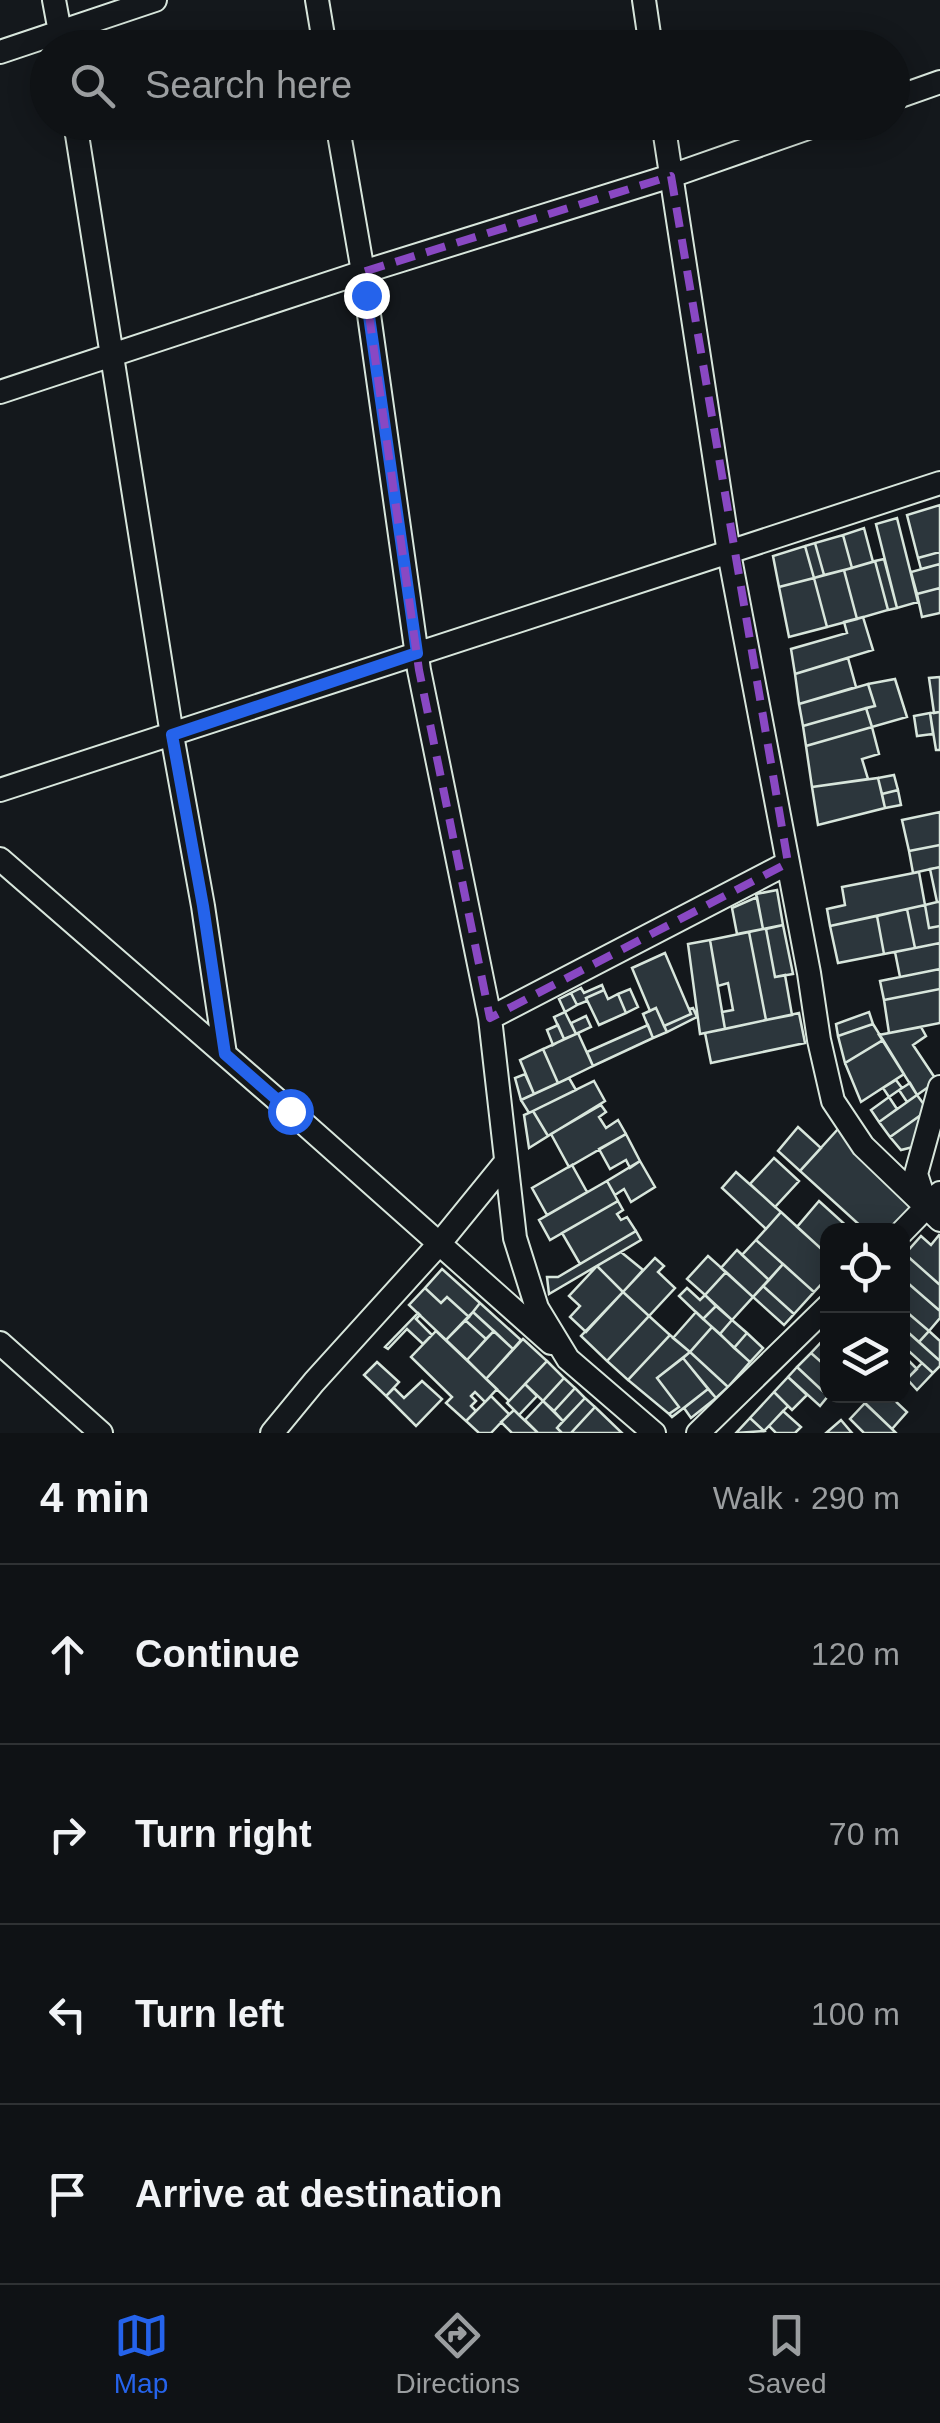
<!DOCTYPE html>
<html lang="en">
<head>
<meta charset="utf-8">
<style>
	body { margin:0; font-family:Arial,sans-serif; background:#181b1e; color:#f1f3f6 }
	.controls { position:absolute; right:30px; bottom:30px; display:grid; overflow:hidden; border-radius:20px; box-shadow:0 5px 25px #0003 }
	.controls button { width:90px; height:90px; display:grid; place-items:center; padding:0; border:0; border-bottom:2px solid #2f3234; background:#0f1215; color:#f1f3f6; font:50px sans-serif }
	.stop { position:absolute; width:30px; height:30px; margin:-22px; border:8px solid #2563eb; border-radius:50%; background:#fff }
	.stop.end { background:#2563eb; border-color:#fff; box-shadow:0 2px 10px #0008 }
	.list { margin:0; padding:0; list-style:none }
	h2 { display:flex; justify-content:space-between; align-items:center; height:130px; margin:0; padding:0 40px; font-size:42px }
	h2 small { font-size:32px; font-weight:400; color:#9b9ea0 }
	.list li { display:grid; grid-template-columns:65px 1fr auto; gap:30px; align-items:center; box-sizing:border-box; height:180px; padding:0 40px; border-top:2px solid #2f3234 }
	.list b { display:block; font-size:38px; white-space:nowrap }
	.list em { font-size:32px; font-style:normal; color:#9b9ea0 }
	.icon { flex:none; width:55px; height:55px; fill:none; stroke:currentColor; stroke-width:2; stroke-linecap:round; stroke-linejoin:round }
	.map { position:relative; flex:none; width:940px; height:1433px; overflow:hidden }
	.search { position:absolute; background:#0f1215; box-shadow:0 5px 25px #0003; left:30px; right:30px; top:30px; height:110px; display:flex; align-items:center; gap:25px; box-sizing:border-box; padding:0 35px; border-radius:55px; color:#9b9ea0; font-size:38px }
	.sheet { height:850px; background:#0f1215 }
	nav { display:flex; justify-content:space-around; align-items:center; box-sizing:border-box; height:140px; border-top:2px solid #2f3234; background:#0f1215; font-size:28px; color:#9b9ea0 }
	nav a { display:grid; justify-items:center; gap:5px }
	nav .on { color:#2563eb }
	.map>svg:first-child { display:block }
	.building { fill:#2c363c; stroke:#d8e6dc; stroke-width:2.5 }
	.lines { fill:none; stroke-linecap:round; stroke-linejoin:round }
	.minor-casing { stroke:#d8e6dc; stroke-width:26 }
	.minor { stroke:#14181c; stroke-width:22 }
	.route { stroke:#2563eb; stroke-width:12 }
	.marked { fill:none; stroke:#8948c3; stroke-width:8; stroke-dasharray:20 12; stroke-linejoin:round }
</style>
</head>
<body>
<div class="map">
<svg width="940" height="1433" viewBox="0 0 940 1433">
	<rect width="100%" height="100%" fill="#14181c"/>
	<path class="building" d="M940,505V552L918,558L907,515Z
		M897,518L918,602L897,608L876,524Z
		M864,528L873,562L852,568L843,535Z
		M843,535L852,568L824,575L815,543Z
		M815,543L824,575L814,578L805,546Z
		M805,546L814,578L779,587L773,556Z
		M940,552V564L921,569L918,558Z
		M884,559L897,608L888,610L875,561Z
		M875,561L888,610L857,619L844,570Z
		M940,564V588L917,594L911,572Z
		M844,570L857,619L827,627L814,578Z
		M814,578L827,627L789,637L779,587Z
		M940,588V613L922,617L917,594Z
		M863,617L873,650L795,674L791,649L847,633L844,622Z
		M848,658L856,687L799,704L795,674Z
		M940,677V712L934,713L929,678Z
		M895,679L907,717L872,727L866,708L875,706L868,684Z
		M868,684L875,706L803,726L799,704Z
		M866,708L872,727L806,746L803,726Z
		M940,712V750H936L930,713Z
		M930,713L933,734L917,736L914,716Z
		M872,727L879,754L862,759L868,779L812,787L806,746Z
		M894,775L898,790L882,794L878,778Z
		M878,778L885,808L818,825L812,787Z
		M898,790L901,805L885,808L882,794Z
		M940,812V845L909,851L902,820Z
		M940,845V867L913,873L909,851Z
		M940,867V902H937L930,869Z
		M919,872L925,905L830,926L827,909L845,905L842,887Z
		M777,890L783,925L763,929L756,894Z
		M757,897L763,929L737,934L732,908Z
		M937,902H940V926L929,928L925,905Z
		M925,905L929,928L940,926V943L915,948L907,909Z
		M907,909L915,948L884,954L877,916Z
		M877,916L884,954L838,963L830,926Z
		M783,925L793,974L775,977L766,929Z
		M763,929H766L775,977L785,975L792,1015L766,1020L749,932Z
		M749,932L766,1020L725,1029L722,1012L733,1010L728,983L718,986L710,940Z
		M710,940L725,1029L700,1034L688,944Z
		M940,943V969L900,977L895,952Z
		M665,953L691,1014L664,1026L656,1008L650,1011L632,968Z
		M940,969V989L884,1000L880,981Z
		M602,985L604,990L586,998L587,1001L577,1005L571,993L581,988L584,993Z
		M630,989L638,1007L626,1013L618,994Z
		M940,989V1023L889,1033L884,1000Z
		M604,990L608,999L618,994L626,1013L599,1025L586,998Z
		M571,993L577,1005L565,1012L559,999Z
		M656,1008L667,1032L653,1038L643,1014Z
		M693,1008L697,1017L667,1032L664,1026L691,1014L689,1009Z
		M565,1012L576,1034L564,1039L554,1017Z
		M869,1012L873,1024L838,1036L836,1024Z
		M799,1013L805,1043L711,1063L705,1033Z
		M586,1016L591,1027L576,1034L571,1023Z
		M873,1024L883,1040L845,1063L838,1036Z
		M558,1025L564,1039L553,1045L547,1030Z
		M648,1025L653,1038L593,1066L587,1052Z
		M921,1027L926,1036L913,1045L937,1081L917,1095L879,1035Z
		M578,1033L593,1066L558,1083L543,1049Z
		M883,1040L904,1074L861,1102L845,1063Z
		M543,1049L558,1083L534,1094L520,1060Z
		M525,1074L534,1094L521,1100L515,1078Z
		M569,1078L576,1090L529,1113L521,1100Z
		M896,1080L902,1088L889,1097L883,1088Z
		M594,1081L605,1101L548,1136L533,1111Z
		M910,1083L917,1095L907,1102L899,1090Z
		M917,1095L928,1110L890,1137L879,1122Z
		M889,1097L897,1109L879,1122L871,1110Z
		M601,1105L606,1112L599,1117L606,1128L618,1120L626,1134L569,1167L551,1134Z
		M928,1110L917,1146L901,1150L890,1137Z
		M533,1111L548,1136L529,1148L524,1115Z
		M798,1127L821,1148L800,1171L778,1151Z
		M838,1129L911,1208L890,1230H865L800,1171Z
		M626,1134L640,1161L630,1168L626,1160L610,1169L599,1149Z
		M774,1158L799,1181L775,1207L750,1184Z
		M640,1161L655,1187L631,1202L624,1189L615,1195L607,1181Z
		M572,1165L587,1192L547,1215L532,1188Z
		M736,1172L781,1212L766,1229L722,1188Z
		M607,1181L618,1201L550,1240L539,1220Z
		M618,1201L623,1210L617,1214L621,1220L627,1217L636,1231L580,1264L562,1233Z
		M819,1201L851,1230H828V1255L797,1227Z
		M781,1212L828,1255V1277L814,1292L756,1240Z
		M636,1231L641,1240L549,1294L547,1277H558Z
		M939,1235L940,1236V1285L905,1254L921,1236L931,1245Z
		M756,1240L783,1264L769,1280L742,1255Z
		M737,1250L769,1280L753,1297L721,1268Z
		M621,1252L643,1270L623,1292L597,1266Z
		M905,1254L940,1285V1311L902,1278V1256Z
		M708,1256L726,1272L705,1295L687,1279Z
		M655,1258L664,1266L658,1272L675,1288L649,1316L623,1292Z
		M783,1264L814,1292L794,1314L763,1286Z
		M597,1266L623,1292L586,1332L570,1317L580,1306L569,1296Z
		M442,1269L480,1303L469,1317L447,1297L441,1303L425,1288Z
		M726,1272L753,1297L732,1320L705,1295Z
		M902,1278L940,1311V1318L929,1331L902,1308Z
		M763,1286L794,1314L784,1325L753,1297Z
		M425,1288L441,1303L447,1297L469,1317L446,1340L409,1305Z
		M687,1288L700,1300L705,1295L716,1306L703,1319L679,1296Z
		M623,1292L649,1316L607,1361L581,1336Z
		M480,1303L521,1340L513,1349L473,1312Z
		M716,1306L732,1320L720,1334L703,1319Z
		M902,1308L929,1331L919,1342L902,1327Z
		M473,1312L494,1331L486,1339L465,1320Z
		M696,1312L712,1327L690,1352L673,1338Z
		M418,1313L420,1315L416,1319L432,1335L423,1344L407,1329L388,1349L385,1347Z
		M649,1316L670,1335L628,1380L607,1361Z
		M465,1320L486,1339L467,1360L446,1340Z
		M732,1320L747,1333L734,1348L720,1334Z
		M712,1327L750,1362L728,1387L690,1352Z
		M902,1327L940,1361V1366L933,1373L902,1345Z
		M436,1331L497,1389L485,1402L475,1392L471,1396L476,1401L471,1406L476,1411L466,1421L446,1403L452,1397L411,1357Z
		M494,1331L513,1349L486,1379L467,1360Z
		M929,1331L940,1341V1361L919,1342Z
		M747,1333L763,1348L750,1362L734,1348Z
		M670,1335L690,1352L657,1378L679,1407L669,1414L628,1380Z
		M826,1337L828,1338V1368L811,1353Z
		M523,1339L547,1361L509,1401L486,1379Z
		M690,1352L728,1387L716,1398L683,1358Z
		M811,1353L828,1368V1396L797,1367Z
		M683,1358L708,1389L672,1417L669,1414L679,1407L657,1378Z
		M907,1359L917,1369L907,1379L902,1376V1364Z
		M547,1361L564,1378L543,1401L525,1384Z
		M377,1362L399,1382L386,1396L364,1375Z
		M922,1363L933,1373L917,1390L907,1379Z
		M797,1367L828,1396L820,1406L788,1377Z
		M788,1377L807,1395L792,1410L774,1392Z
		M564,1378L575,1388L554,1411L543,1401Z
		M422,1381L442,1399L416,1426L386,1396L394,1388L404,1398Z
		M525,1384L537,1396L519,1415L507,1403Z
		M575,1388L585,1398L563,1421L554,1411Z
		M708,1389L716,1398L691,1418L684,1408Z
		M774,1392L788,1406L764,1431L750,1418Z
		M491,1396L509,1414L491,1433H479L466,1421Z
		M857,1396H890L907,1412L892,1429Z
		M585,1398L595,1407L571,1433H562L557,1428Z
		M543,1401L563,1421L557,1428L562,1433H538L525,1420Z
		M865,1403L892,1429L896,1433H864L850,1419Z
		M595,1407L622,1433H571Z
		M514,1410L519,1415L538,1433H512L501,1422Z
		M783,1411L801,1427L795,1433H776L769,1426Z
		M750,1418L764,1431L736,1433Z
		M841,1420L852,1433H826Z"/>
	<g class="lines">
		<defs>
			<path id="minor" d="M54,0L63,48
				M317,0L325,48
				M644,0L651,48
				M0,52L155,0
				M892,99L940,82
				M75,122L172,735L203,906L225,1054
				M337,122L363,272L419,670L490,1018L515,1238L537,1308L568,1359L654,1433
				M663,122L729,553L809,973L819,1040L833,1101L863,1146L940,1220
				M0,392L363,272L671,176L825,122
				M0,790L940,483
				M0,859L290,1111L551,1343
				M490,1018L788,863
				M926,1205L916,1174L940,1087
				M902,1232L940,1193
				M0,1343L101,1433
				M272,1433L314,1382L439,1244L505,1163
				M698,1433L828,1306"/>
		</defs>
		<use href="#minor" class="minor-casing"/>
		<use href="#minor" class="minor"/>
	</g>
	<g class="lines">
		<path class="route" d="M290,1111L225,1054L203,906L172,735L417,653L366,295"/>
	</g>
	<path class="marked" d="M671,176L788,863L490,1018L419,670L363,272Z"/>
</svg>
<div class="controls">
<button><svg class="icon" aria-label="locate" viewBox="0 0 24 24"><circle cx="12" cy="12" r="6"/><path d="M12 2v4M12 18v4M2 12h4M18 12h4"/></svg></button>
<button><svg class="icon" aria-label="layers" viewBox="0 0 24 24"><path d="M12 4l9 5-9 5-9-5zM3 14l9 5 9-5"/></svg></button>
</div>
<div class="stop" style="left:290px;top:1111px"></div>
<div class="stop end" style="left:366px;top:295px"></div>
<div class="search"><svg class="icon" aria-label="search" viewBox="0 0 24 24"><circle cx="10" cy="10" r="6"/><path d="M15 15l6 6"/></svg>Search here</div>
</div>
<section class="sheet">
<h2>4 min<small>Walk · 290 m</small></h2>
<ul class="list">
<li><svg class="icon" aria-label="ahead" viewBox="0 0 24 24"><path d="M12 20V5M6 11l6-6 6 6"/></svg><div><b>Continue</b></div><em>120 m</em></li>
<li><svg class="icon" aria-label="right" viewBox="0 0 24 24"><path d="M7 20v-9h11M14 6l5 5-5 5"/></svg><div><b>Turn right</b></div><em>70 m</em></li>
<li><svg class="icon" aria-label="left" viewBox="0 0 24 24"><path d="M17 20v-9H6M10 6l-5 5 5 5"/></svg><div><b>Turn left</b></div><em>100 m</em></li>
<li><svg class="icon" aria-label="arrive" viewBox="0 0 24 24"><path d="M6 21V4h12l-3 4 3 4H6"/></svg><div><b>Arrive at destination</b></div></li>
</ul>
</section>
<nav>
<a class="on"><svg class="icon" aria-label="map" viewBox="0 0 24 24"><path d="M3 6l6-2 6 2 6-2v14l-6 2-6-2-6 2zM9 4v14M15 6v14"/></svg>Map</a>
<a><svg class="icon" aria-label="directions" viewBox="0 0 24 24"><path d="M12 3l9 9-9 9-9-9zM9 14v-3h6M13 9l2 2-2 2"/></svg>Directions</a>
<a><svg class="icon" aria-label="saved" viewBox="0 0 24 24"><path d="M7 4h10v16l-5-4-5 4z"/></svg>Saved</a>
</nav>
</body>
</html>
